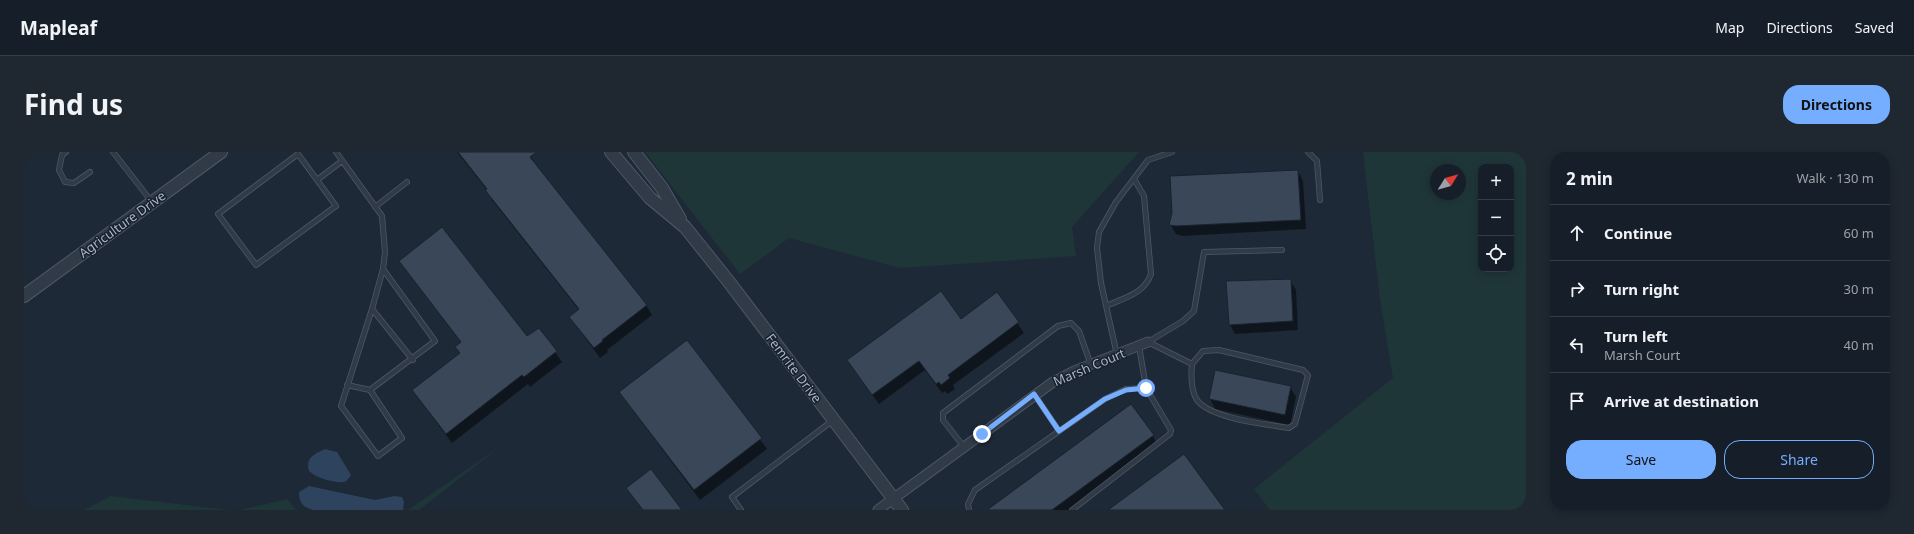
<!DOCTYPE html>
<html lang="en">
<head>
<meta charset="utf-8">
<style>
	body { margin:0; font-family:"Noto Sans",sans-serif; background:#1f2731; color:#f1f3f6 }
	.controls { position:absolute; right:12px; top:12px; display:grid; overflow:hidden; border-radius:8px; box-shadow:0 2px 10px #0003 }
	.controls button { width:36px; height:36px; display:grid; place-items:center; padding:0; border:0; border-bottom:1px solid #353d46; background:#161f29; color:#f1f3f6; font:20px sans-serif }
	.compass { position:absolute; left:1406px; top:12px; width:36px; height:36px; border-radius:50%; background:#161f29; box-shadow:0 2px 10px #0003; rotate:53deg }
	.stop { position:absolute; width:12px; height:12px; margin:-9px; border:3px solid #75adff; border-radius:50%; background:#fff }
	.stop.end { background:#75adff; border-color:#fff; box-shadow:0 1px 4px #0008 }
	.list { margin:0; padding:0; list-style:none }
	h2 { display:flex; justify-content:space-between; align-items:center; height:52px; margin:0; padding:0 16px; font-size:17px }
	h2 small { font-size:13px; font-weight:400; color:#9ea2a8 }
	.list li { display:grid; grid-template-columns:26px 1fr auto; gap:12px; align-items:center; box-sizing:border-box; height:56px; padding:0 16px; border-top:1px solid #353d46 }
	.list b { display:block; font-size:15px; white-space:nowrap }
	.list p { margin:0; font-size:13px; white-space:nowrap; color:#9ea2a8 }
	.list em { font-size:13px; font-style:normal; color:#9ea2a8 }
	.actions { display:flex; gap:8px; padding:12px 16px }
	.actions a { flex:1; padding:9px 0; border:1px solid #75adff; border-radius:16px; text-align:center; font-size:14px; color:#75adff }
	.actions .main { background:#75adff; color:#111 }
	.icon { flex:none; width:22px; height:22px; fill:none; stroke:currentColor; stroke-width:2; stroke-linecap:round; stroke-linejoin:round }
	.map { position:relative; flex:none; width:1502px; height:358px; overflow:hidden; border-radius:16px }
	header { display:flex; align-items:center; gap:24px; box-sizing:border-box; height:56px; padding:0 20px; background:#161f29; border-bottom:1px solid #353d46 }
	header strong { font-size:19px }
	nav { display:flex; gap:22px; margin-inline-start:auto; font-size:14px }
	.intro { display:flex; align-items:center; justify-content:space-between; box-sizing:border-box; height:96px; padding:0 24px }
	h1 { margin:0; font-size:28px }
	.button { padding:10px 18px; border-radius:16px; background:#75adff; color:#111; font-size:14px; font-weight:700 }
	main { display:flex; gap:24px; padding:0 24px }
	aside { flex:1; background:#161f29; border-radius:16px; box-shadow:0 2px 10px #0003 }
	.map>svg:first-child { display:block }
	.green { fill:#1f3638; fill-rule:evenodd }
	.water { fill:#2d435e }
	.shadow { fill:#0007 }
	.building { fill:#394758; stroke:#19222e }
	.lines { fill:none; stroke-linecap:round; stroke-linejoin:round }
	.service-casing { stroke:#4e5866; stroke-width:6 }
	.minor-casing { stroke:#4e5866; stroke-width:11 }
	.tertiary-casing { stroke:#4e5866; stroke-width:14 }
	.service { stroke:#313b48; stroke-width:4.5 }
	.minor { stroke:#313b48; stroke-width:9 }
	.tertiary { stroke:#313b48; stroke-width:12 }
	.route { stroke:#75adff; stroke-width:5 }
	.labels { text-anchor:middle; stroke-width:3; stroke-linejoin:round; paint-order:stroke }
	.street-label { font-size:13px; fill:#aab5c5; stroke:#17202c }
</style>
</head>
<body>
<header>
<strong>Mapleaf</strong>
<nav><a>Map</a><a>Directions</a><a>Saved</a></nav>
</header>
<div class="intro"><h1>Find us</h1><a class="button">Directions</a></div>
<main>
<div class="map">
<svg width="1502" height="358" viewBox="0 0 1502 358">
	<rect width="100%" height="100%" fill="#1d2937"/>
	<path class="green" d="M621,0H1115L1048,75L1052,104L876,116L765,86L716,122Z
		M1339,0H1502V358H1246L1230,337L1369,226L1356,147ZM1457,15H1487V117H1457ZM1412,18H1436V42H1412Z
		M477,294L395,358H384Z
		M87,344L203,358H60Z
		M263,347L273,358H216Z"/>
	<path class="water" d="M301,297L313,300L327,323C325,326 323,329 320,330C310,331 292,326 285,319C281,305 291,302 301,297Z
		M285,334L351,348L370,344L378,345L380,350L379,358H289C279,355 275,351 275,340Z"/>
	<path class="shadow" d="M433,0H504L513,14L622,153L628,163L583,198L584,200L576,206L546,165L555,158L468,48L463,38Z
		M1274,19L1279,29L1282,77L1158,84L1152,82L1146,72Z
		M376,109L503,186L515,177L538,210L506,235L504,232L428,291L389,239L436,202L432,195L438,191Z
		M1266,128L1272,138L1274,178L1211,182L1206,173Z
		M973,142L1000,181L929,233L931,237L924,242L921,239L918,241L901,218L855,252L824,209L937,168Z
		M663,190L743,297L676,348L596,241Z
		M1266,235L1272,245L1266,273L1191,257L1186,247Z
		M1129,284L1134,294L1047,358H966Z"/>
	<path class="building" d="M434,0H513L506,5L623,153L578,188L579,189L570,196L545,165L555,157L461,38L463,37Z
		M1274,18L1277,68L1152,74L1145,73L1148,61L1146,24Z
		M418,75L503,184L515,176L533,199L500,225L498,223L422,282L388,238L436,201L431,195L437,190L375,109Z
		M1267,127L1269,169L1205,173L1202,129Z
		M917,139L937,167L973,140L995,170L924,223L926,226L917,233L915,230L912,232L895,209L848,243L823,208Z
		M663,188L738,286L670,338L595,240Z
		M1191,218L1267,234L1261,263L1185,247Z
		M1107,252L1130,283L1028,358H963Z
		M1160,302L1201,358H1084Z
		M627,317L658,358H619L602,336Z"/>
	<g class="lines">
		<defs>
			<path id="service" d="M42,0L38,3L35,18L41,30L50,31L66,20
				M89,0L128,50
				M312,0L358,64L361,100L359,117L348,157L317,254L354,304L378,286L346,238L323,233
				M1284,0L1293,9L1296,48
				M293,28L274,2L194,62L232,113L312,54L293,28L318,9
				M351,55L383,30
				M1082,154C1100,146 1120,142 1127,122L1120,44L1110,27
				M348,157L389,208
				M1124,190L1168,212C1167,223 1167,239 1173,248C1187,267 1242,272 1265,276L1271,272L1284,223L1279,218L1195,198L1179,199L1168,212
				M1124,190L1159,169L1170,159L1180,100L1258,98
				M1093,203L1077,131L1073,96L1075,80L1092,50L1124,8L1148,0
				M346,238L411,189L359,117
				M1010,242L1035,279
				M940,295L919,268V261L1034,174L1047,171L1055,179L1067,213
				M717,358L708,345L808,269
				M945,358L944,352L951,338L1081,247L1102,237L1122,236
				M1048,358L1146,282L1147,278L1122,236L1115,194"/>
			<path id="minor" d="M854,358L1029,230L1050,219L1124,190"/>
			<path id="tertiary" d="M587,0L626,46L661,75L705,130L878,358
				M610,0L638,36L656,67
				M0,144L197,0"/>
		</defs>
		<use href="#service" class="service-casing"/>
		<use href="#minor" class="minor-casing"/>
		<use href="#tertiary" class="tertiary-casing"/>
		<use href="#service" class="service"/>
		<use href="#minor" class="minor"/>
		<use href="#tertiary" class="tertiary"/>
	</g>
	<g class="lines">
		<path class="route" d="M958,282L1010,242L1035,279L1081,247L1102,238L1122,236"/>
	</g>
	<g class="labels">
		<g class="street-label">
			<text transform="translate(98 72) rotate(-36)" y="5">Agriculture Drive</text>
			<text transform="translate(1065 215) rotate(-23)" y="5">Marsh Court</text>
			<text transform="translate(770 216) rotate(53)" y="5">Femrite Drive</text>
		</g>
	</g>
</svg>
<div class="controls">
<button>+</button>
<button>−</button>
<button><svg class="icon" aria-label="locate" viewBox="0 0 24 24"><circle cx="12" cy="12" r="6"/><path d="M12 2v4M12 18v4M2 12h4M18 12h4"/></svg></button>
</div>
<svg class="compass" viewBox="-18 -18 36 36"><path d="M0-13l5 13h-10z" fill="#e53935"/><path d="M0 13l5-13h-10z" fill="#9ea2a8"/></svg>
<div class="stop" style="left:1122px;top:236px"></div>
<div class="stop end" style="left:958px;top:282px"></div>
</div>
<aside>
<h2>2 min<small>Walk · 130 m</small></h2>
<ul class="list">
<li><svg class="icon" aria-label="ahead" viewBox="0 0 24 24"><path d="M12 20V5M6 11l6-6 6 6"/></svg><div><b>Continue</b></div><em>60 m</em></li>
<li><svg class="icon" aria-label="right" viewBox="0 0 24 24"><path d="M7 20v-9h11M14 6l5 5-5 5"/></svg><div><b>Turn right</b></div><em>30 m</em></li>
<li><svg class="icon" aria-label="left" viewBox="0 0 24 24"><path d="M17 20v-9H6M10 6l-5 5 5 5"/></svg><div><b>Turn left</b><p>Marsh Court</p></div><em>40 m</em></li>
<li><svg class="icon" aria-label="arrive" viewBox="0 0 24 24"><path d="M6 21V4h12l-3 4 3 4H6"/></svg><div><b>Arrive at destination</b></div></li>
</ul>
<div class="actions"><a class="main">Save</a><a>Share</a></div>
</aside>
</main>
</body>
</html>
